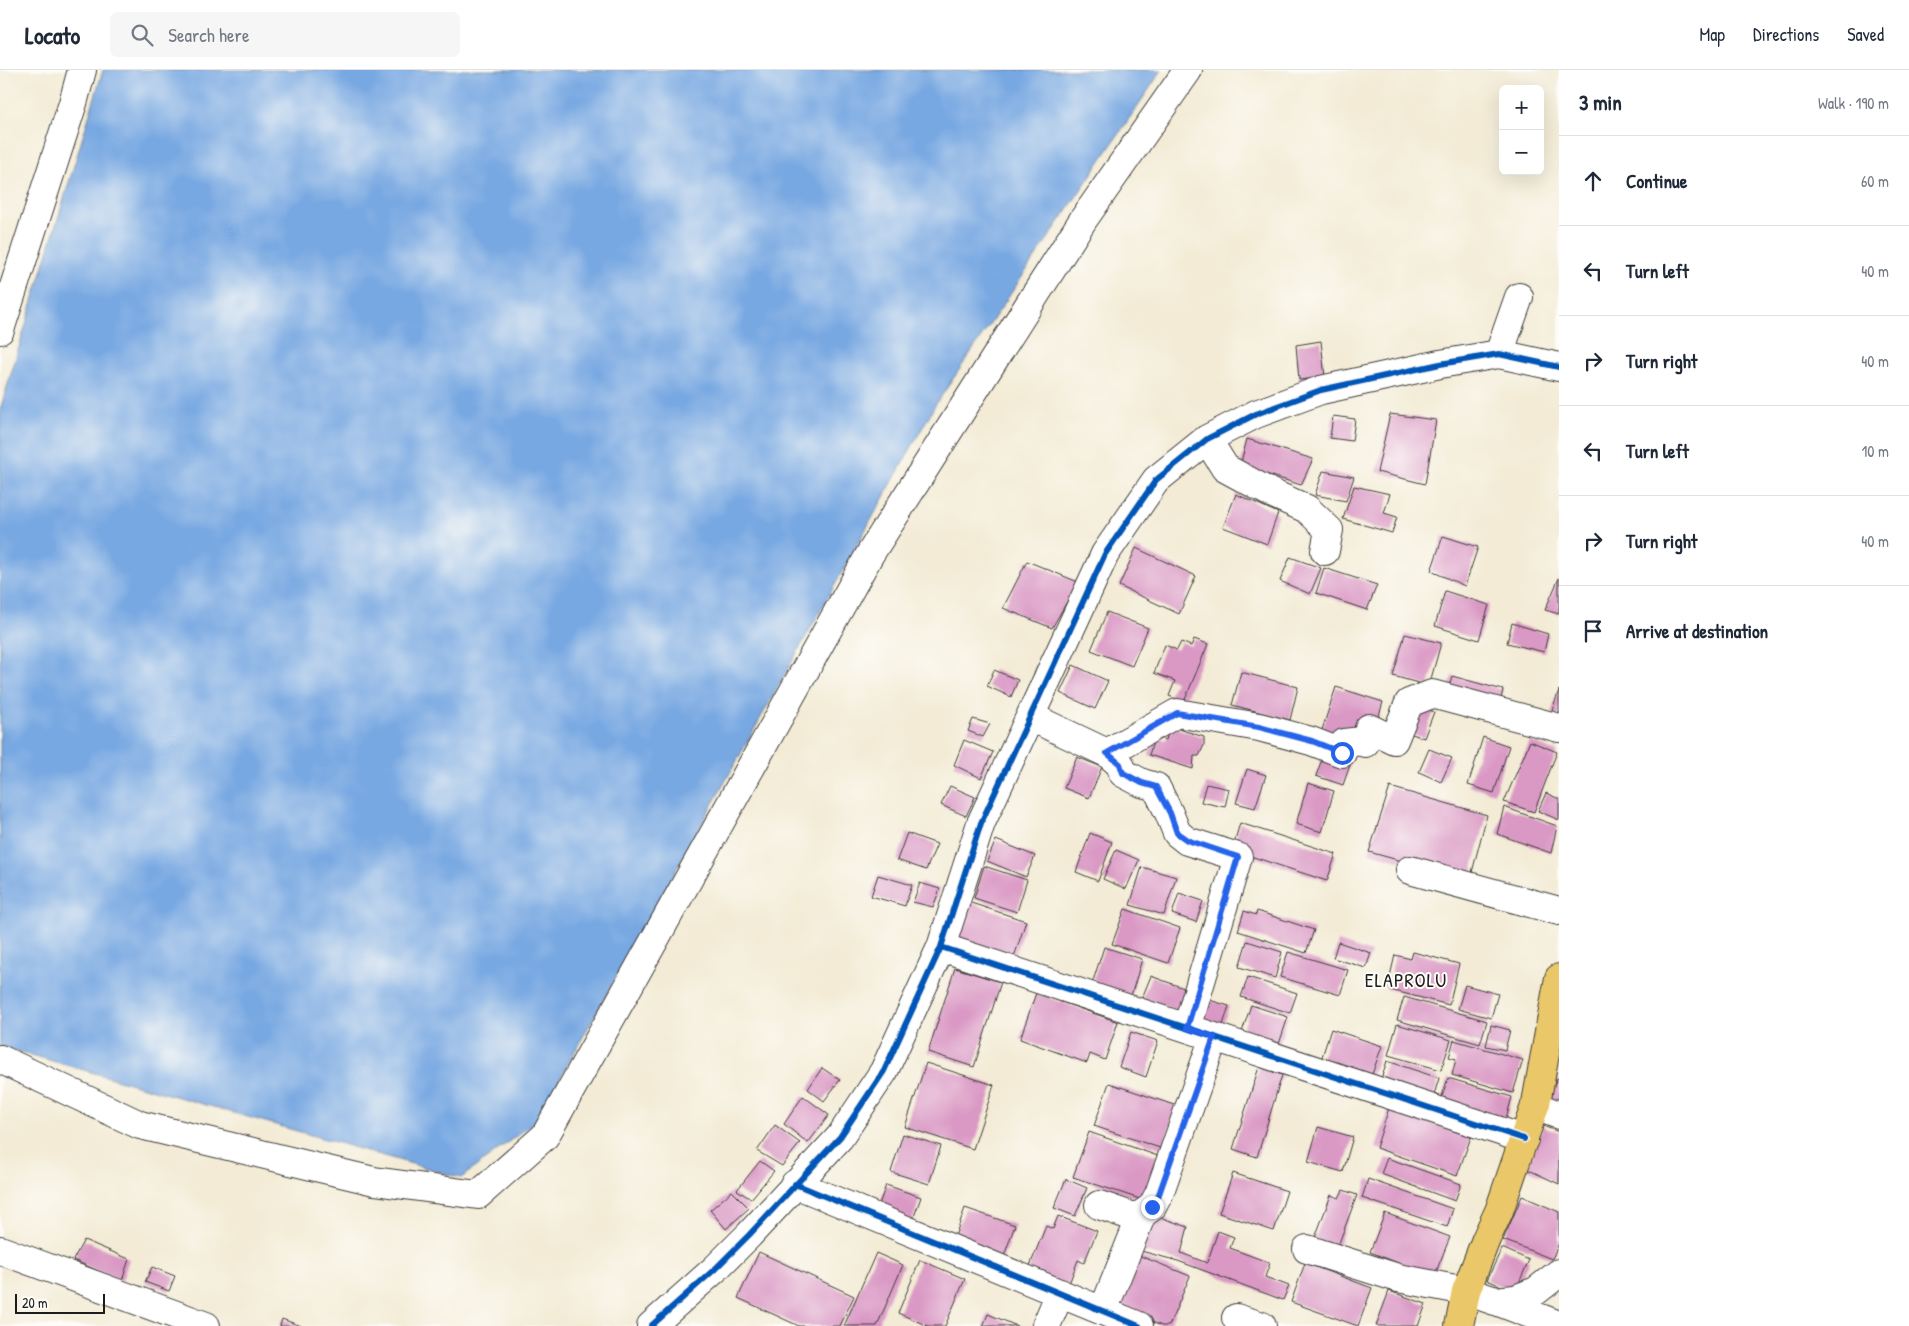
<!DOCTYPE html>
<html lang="en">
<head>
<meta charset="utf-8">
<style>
	body { margin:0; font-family:"Patrick Hand",sans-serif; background:#f6f6f7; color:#1f2937 }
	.controls { position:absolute; right:15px; top:15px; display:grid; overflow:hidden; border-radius:8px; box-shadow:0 5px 20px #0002 }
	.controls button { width:45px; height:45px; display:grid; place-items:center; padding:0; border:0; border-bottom:1px solid #e0e1e3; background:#fff; color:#1f2937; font:25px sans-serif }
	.scale { position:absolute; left:15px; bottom:12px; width:90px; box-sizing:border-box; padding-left:5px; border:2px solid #1c1c1c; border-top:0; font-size:14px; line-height:18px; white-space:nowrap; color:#1c1c1c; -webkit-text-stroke:4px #fdfcf7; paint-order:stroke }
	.stop { position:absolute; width:15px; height:15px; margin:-11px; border:4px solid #2563eb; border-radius:50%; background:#fff }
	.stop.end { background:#2563eb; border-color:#fff; box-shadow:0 1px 5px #0008 }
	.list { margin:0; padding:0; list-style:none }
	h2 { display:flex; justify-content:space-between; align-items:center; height:65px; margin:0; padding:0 20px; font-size:21px }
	h2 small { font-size:16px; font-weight:400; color:#747a83 }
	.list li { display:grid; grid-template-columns:32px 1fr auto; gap:15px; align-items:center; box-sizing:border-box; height:90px; padding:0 20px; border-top:1px solid #e0e1e3 }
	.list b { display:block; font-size:19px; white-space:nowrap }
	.list em { font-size:16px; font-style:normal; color:#747a83 }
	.icon { flex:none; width:28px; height:28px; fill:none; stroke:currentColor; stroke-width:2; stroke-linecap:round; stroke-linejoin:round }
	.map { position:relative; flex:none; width:1559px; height:1256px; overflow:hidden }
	header { display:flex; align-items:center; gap:30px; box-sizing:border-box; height:70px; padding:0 25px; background:#fff; border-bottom:1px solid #e0e1e3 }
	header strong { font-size:24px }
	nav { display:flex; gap:28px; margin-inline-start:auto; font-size:18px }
	.search { width:350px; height:45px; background:#f6f6f7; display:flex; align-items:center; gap:12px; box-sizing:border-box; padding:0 18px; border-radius:8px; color:#747a83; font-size:19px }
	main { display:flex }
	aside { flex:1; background:#fff }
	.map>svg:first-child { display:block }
	.water { fill:#78a8e2; stroke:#4a627f }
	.building { fill:#da99c5 }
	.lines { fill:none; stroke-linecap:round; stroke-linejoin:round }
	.minor-casing { stroke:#3c3b38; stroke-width:30 }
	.major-casing { stroke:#3c3b38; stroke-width:30 }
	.minor { stroke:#fff; stroke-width:28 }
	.major { stroke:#eac769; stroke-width:28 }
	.cycleway-casing { stroke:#fdfcf7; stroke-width:9 }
	.cycleway { stroke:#0057b8; stroke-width:6 }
	.route { stroke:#2563eb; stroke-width:6 }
	.labels { text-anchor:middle; stroke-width:4; stroke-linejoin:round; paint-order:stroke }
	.quarter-label { font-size:20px; letter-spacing:1px; fill:#1c1c1c; stroke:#fdfcf7 }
</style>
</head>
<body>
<header>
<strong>Locato</strong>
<div class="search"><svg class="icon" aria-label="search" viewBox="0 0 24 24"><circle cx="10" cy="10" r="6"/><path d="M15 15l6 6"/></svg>Search here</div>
<nav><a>Map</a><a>Directions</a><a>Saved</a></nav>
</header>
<main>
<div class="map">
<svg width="1559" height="1256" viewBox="0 0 1559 1256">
	<rect width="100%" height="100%" fill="#fdfcf7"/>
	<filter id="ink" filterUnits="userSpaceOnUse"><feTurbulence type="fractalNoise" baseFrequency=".02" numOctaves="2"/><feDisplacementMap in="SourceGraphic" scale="10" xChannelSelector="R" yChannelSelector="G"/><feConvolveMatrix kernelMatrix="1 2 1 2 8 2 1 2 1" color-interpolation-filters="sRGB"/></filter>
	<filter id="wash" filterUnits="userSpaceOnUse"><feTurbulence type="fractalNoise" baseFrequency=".0096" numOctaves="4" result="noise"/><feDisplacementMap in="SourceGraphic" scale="20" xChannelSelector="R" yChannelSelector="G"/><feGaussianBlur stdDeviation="1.12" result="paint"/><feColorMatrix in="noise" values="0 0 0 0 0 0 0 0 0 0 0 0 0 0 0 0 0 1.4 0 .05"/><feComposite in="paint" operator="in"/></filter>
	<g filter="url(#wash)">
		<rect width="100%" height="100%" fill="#f3ebd5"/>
		<path class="water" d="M103,0H1162L934,337L536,1051L461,1108L0,976V340Z"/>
		<g id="blocks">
			<path class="building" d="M1321,271L1325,307L1299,310L1296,275Z
				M1390,344L1436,350L1425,414L1377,402Z
				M1333,346L1355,349L1352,371L1330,368Z
				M1247,369L1313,389L1301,415L1240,396Z
				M1323,401L1354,407L1346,431L1315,425Z
				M1354,416L1390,424L1384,443L1397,447L1392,463L1343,449Z
				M1236,424L1278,443L1267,474L1223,457Z
				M1443,466L1478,477L1465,516L1431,501Z
				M1136,478L1196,506L1179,544L1119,516Z
				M1290,487L1321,498L1310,524L1280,511Z
				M1027,491L1078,512L1052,558L1003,538Z
				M1324,498L1377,515L1367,540L1316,523Z
				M1559,508V544L1545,540Z
				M1445,521L1489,535L1479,570L1435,556Z
				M1107,542L1148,558L1132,596L1091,580Z
				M1512,553L1548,564L1544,582L1507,573Z
				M1405,564L1441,573L1429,616L1393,606Z
				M1194,569L1208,574L1184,632L1169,626L1175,611L1154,603L1165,575L1177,580L1181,572L1191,576Z
				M1073,595L1108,611L1095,639L1060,623Z
				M994,600L1018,610L1011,627L987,616Z
				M1241,602L1298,617L1290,650L1232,635Z
				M1452,606L1503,620L1499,637L1448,620Z
				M1336,617L1383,632L1377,652L1339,668L1321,663Z
				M1559,620V646L1551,643Z
				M1419,636L1434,642L1424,668L1409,663Z
				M973,649L990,654L983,667L968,661Z
				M1170,656L1204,667V675L1199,686H1194L1193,699L1149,685L1155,666L1166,670Z
				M1483,667L1509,676L1494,723L1468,715Z
				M964,670L993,682L981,708L954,695Z
				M1530,671L1557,682L1534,742L1504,732Z
				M1429,679L1452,688L1441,712L1419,702Z
				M1323,686L1350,695L1343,715L1316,706Z
				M1077,687L1102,697L1089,728L1064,718Z
				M1247,699L1266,705L1255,738L1236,733Z
				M1308,713L1334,721L1322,762L1296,754Z
				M1206,714L1229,719L1225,737L1201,732Z
				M950,716L975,727L966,746L941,735Z
				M1390,717L1487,745L1470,810L1369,782Z
				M1546,723L1559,729V750L1538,741Z
				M1504,737L1557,756L1551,783L1497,764Z
				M1240,753L1336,784L1327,811L1232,780Z
				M907,763L937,774L926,800L897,790Z
				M1090,763L1112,772L1098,811L1076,802Z
				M996,770L1035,786L1026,807L987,791Z
				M1116,780L1139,790L1126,819L1103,809Z
				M984,796L1027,810L1017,842L974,828Z
				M1142,797L1176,807L1164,845L1130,835Z
				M878,805L912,815L905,836L871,826Z
				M920,813L940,819L933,837L913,832Z
				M1179,823L1203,831L1196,852L1172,844Z
				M968,832L1026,851L1014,887L956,868Z
				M1125,839L1180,858L1168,893L1112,874Z
				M1244,841L1256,845L1257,841L1314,860L1306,883L1238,861Z
				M1247,871L1282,882L1275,908L1239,897Z
				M1338,872L1371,883L1366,898L1333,888Z
				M1104,877L1142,889L1131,926L1092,914Z
				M1288,882L1348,900L1340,925L1280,907Z
				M1413,882L1459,894L1449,935L1387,919L1395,885L1411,889Z
				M955,898L1001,912L974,997L928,982Z
				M1151,906L1189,920L1181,942L1142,928Z
				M1248,907L1297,923L1290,943L1241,927Z
				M1465,915L1498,924L1491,948L1458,939Z
				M1036,923L1118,952L1105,990L1090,984L1087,993L1020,969Z
				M1404,927L1487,951L1480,974L1397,950Z
				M1206,929L1229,936L1221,961L1198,954Z
				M1251,935L1288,947L1278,977L1241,965Z
				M1397,954L1451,970L1441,1000L1388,985Z
				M1491,955L1510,960L1505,980L1486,976Z
				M1331,959L1382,976L1370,1010L1320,993Z
				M1131,962L1158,971L1146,1007L1119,997Z
				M1454,970L1523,990L1513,1023L1452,1005L1456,989L1449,987Z
				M1387,991L1439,1008L1432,1032L1379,1015Z
				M926,993L994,1015L973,1079L905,1057Z
				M1259,997L1282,1005L1257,1087L1233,1079Z
				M822,998L840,1010L824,1031L808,1019Z
				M1448,1008L1512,1027L1504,1056L1439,1036Z
				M1557,1008L1559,1009V1036L1547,1031Z
				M1109,1013L1177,1036L1163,1079L1094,1056Z
				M803,1026L829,1045L808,1073L784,1054Z
				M1389,1038L1471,1067L1457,1106L1376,1078Z
				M775,1055L800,1073L782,1096L757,1081Z
				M1543,1056L1559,1062V1114L1527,1099Z
				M1318,1057L1353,1067L1343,1102L1308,1092Z
				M1089,1062L1158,1086L1143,1130L1073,1107Z
				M903,1064L941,1076L929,1114L891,1102Z
				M1387,1088L1461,1114L1455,1131L1381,1104Z
				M760,1091L774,1101L751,1129L737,1120Z
				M1233,1103L1287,1121L1274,1161L1219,1143Z
				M1066,1109L1087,1118L1075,1146L1054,1138Z
				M1368,1109L1453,1139L1447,1157L1362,1128Z
				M886,1115L921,1127L911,1155L876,1143Z
				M1343,1120L1357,1125L1336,1181L1313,1173L1331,1125L1339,1128Z
				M732,1121L749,1138L726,1159L710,1140Z
				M1522,1126L1559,1142V1173L1552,1189L1503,1170Z
				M965,1138L1015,1155L1003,1189L953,1172Z
				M1385,1143L1450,1167L1434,1207L1370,1182Z
				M1154,1145L1188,1157L1181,1183L1207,1193L1218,1161L1234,1167L1230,1178L1270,1193L1265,1207L1289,1216L1283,1230L1178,1191L1141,1181Z
				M1058,1146L1097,1161L1084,1193L1078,1190L1067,1219L1027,1203L1046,1156L1053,1159Z
				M84,1170L129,1189L122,1211L73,1190Z
				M1502,1178L1529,1190L1515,1222L1487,1210Z
				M759,1182L854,1226L840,1256H799L738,1228Z
				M876,1183L903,1195L877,1256H844Z
				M1138,1185L1190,1206L1169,1256H1162L1116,1238Z
				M920,1190L965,1209L945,1256H928L898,1243Z
				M1305,1193L1372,1218L1358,1256L1291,1232Z
				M152,1197L175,1206L169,1221L145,1212Z
				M1389,1221L1426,1234L1418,1256H1376Z
				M988,1244L1017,1256H983Z
				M282,1249L301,1256H280Z"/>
		</g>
	</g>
	<g filter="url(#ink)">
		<use href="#blocks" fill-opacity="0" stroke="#3c3b38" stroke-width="1"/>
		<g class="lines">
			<defs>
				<path id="minor" d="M0,260L73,33L82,0
					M1499,284L1519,227
					M1207,369L1225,398L1271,423L1307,439L1329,460L1325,481
					M1031,647L1107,683L1177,643L1259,657L1311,671L1342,683L1344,673L1362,671L1365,673L1369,658L1394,670L1409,633L1432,624L1559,658
					M1107,683L1120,694L1123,703L1142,713L1156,717L1169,743L1177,763L1187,771L1238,787L1187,958
					M1410,800L1559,841
					M941,877L1524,1069
					M0,989L140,1055L374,1111L478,1125L545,1066L870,484L1083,150L1188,0
					M1535,1036L1559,1045
					M795,1114L1139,1256
					M1099,1135L1140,1149
					M1307,1179L1398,1208L1466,1221L1495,1231L1515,1229L1536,1221L1559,1203
					M0,1180L206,1256
					M1496,1231L1559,1255
					M1103,1241L1142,1144L1152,1137L1159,1124L1214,967
					M1236,1248L1262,1256
					M651,1256L715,1199L749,1165L840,1067L884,1001L941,877L981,753L1105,484L1156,410L1207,369L1256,344L1321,320L1440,294L1499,284L1559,297
					M1046,1256L1060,1223"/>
				<path id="major" d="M1459,1256L1466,1221L1486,1169L1499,1141L1536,1033L1559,908"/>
			</defs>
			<use href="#minor" class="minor-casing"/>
			<use href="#major" class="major-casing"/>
			<use href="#minor" class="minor"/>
			<use href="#major" class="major"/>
			<defs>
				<path id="cycleway" d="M941,877L1524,1069
					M795,1114L1139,1256
					M651,1256L715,1199L749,1165L840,1067L884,1001L941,877L981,753L1105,484L1156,410L1207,369L1256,344L1321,320L1440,294L1499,284L1559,297"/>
			</defs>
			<use href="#cycleway" class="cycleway-casing"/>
			<use href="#cycleway" class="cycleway"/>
		</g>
	</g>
	<g class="lines" filter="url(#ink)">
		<path class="route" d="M1152,1137L1159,1124L1214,967L1187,958L1238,787L1187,770L1177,763L1170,743L1156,717L1142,713L1123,703L1120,694L1107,683L1177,643L1259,657L1312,671L1342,683"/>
	</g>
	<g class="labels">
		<g class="quarter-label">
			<text x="1406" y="917">ELAPROLU</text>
		</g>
	</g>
</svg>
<div class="controls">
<button>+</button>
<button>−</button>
</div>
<div class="scale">20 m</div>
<div class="stop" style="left:1342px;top:683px"></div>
<div class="stop end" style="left:1152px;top:1137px"></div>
</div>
<aside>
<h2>3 min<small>Walk · 190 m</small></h2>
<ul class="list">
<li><svg class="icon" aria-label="ahead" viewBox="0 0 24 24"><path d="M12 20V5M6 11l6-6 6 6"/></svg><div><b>Continue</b></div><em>60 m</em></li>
<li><svg class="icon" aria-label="left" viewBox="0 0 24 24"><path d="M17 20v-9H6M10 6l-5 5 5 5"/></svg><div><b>Turn left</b></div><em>40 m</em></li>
<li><svg class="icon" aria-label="right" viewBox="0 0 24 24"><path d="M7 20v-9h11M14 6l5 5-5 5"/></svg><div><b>Turn right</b></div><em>40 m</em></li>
<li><svg class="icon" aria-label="left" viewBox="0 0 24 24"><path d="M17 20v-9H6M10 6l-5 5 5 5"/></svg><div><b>Turn left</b></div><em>10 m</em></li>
<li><svg class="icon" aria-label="right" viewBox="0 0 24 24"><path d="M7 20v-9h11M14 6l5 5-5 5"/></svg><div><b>Turn right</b></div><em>40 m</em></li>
<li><svg class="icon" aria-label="arrive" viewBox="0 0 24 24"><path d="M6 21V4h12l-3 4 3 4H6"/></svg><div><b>Arrive at destination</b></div></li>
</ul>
</aside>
</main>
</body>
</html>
